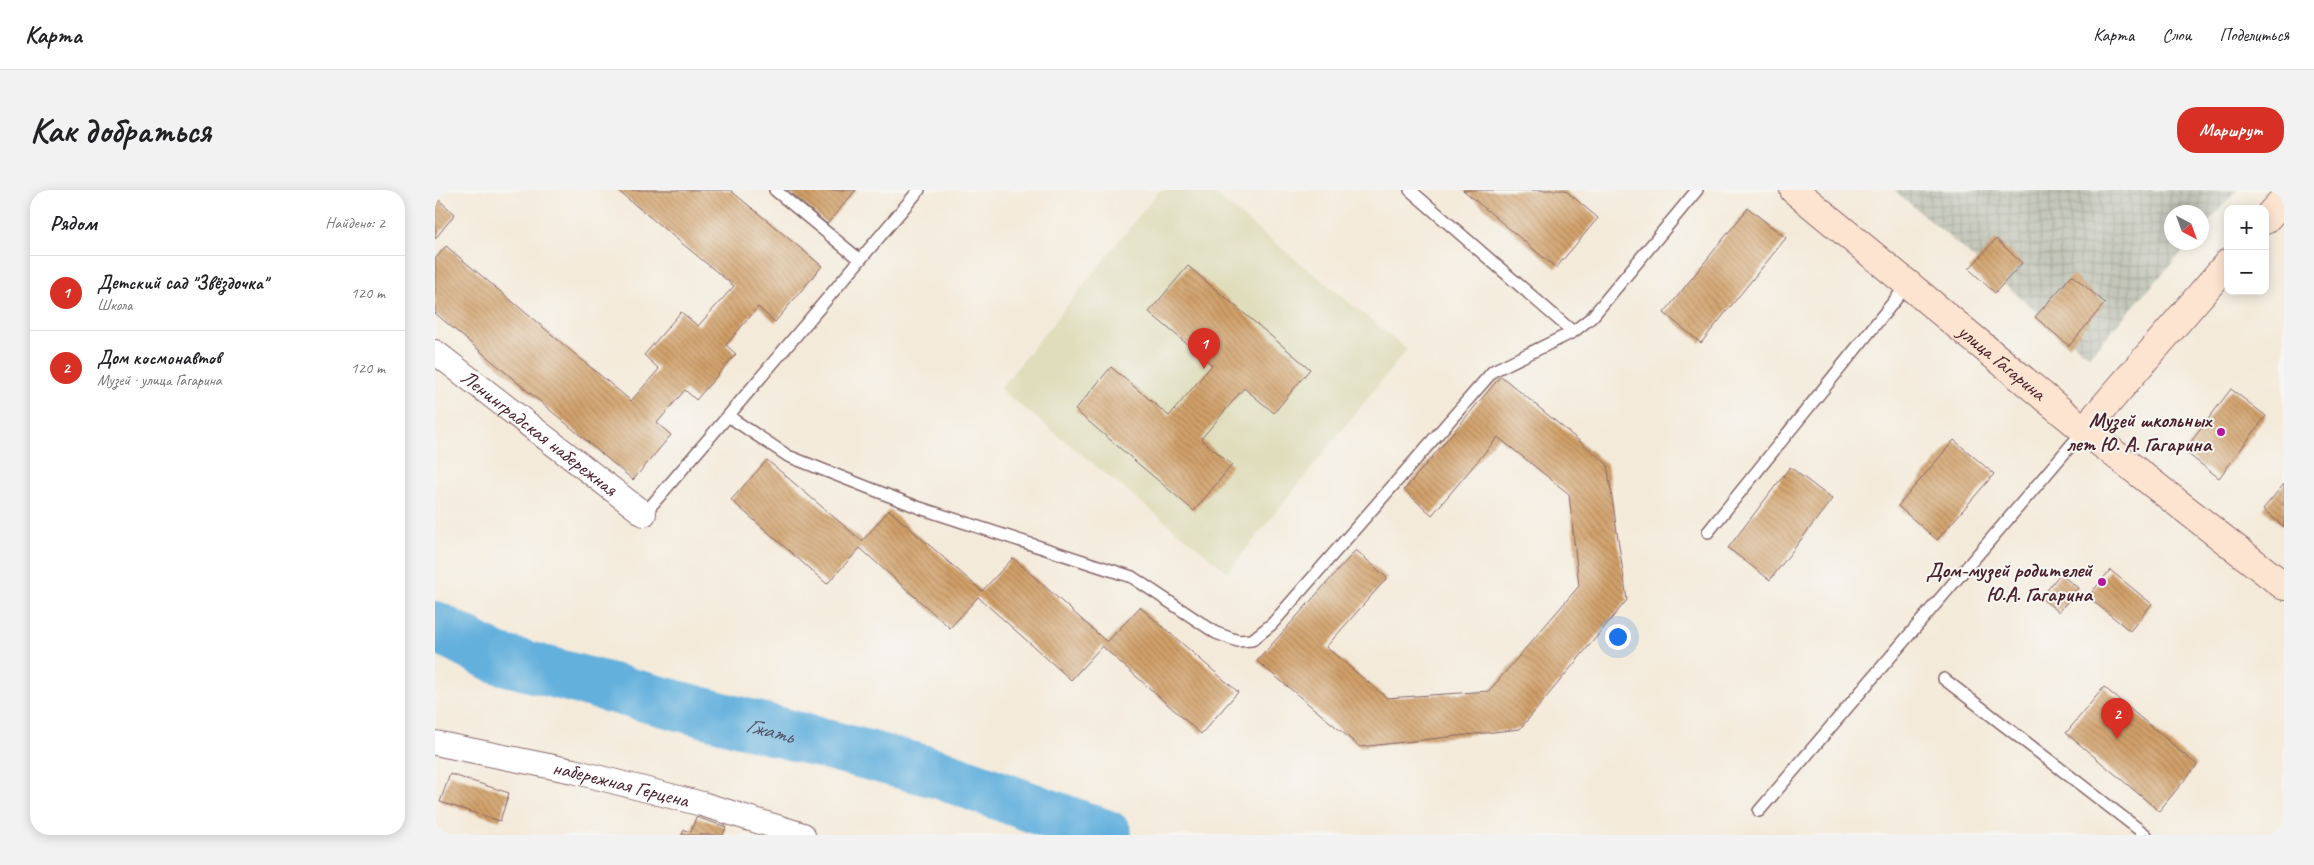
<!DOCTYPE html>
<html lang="ru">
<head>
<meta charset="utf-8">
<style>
	body { margin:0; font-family:Caveat,sans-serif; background:#f2f2f2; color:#202124 }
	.controls { position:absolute; right:15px; top:15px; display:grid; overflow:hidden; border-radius:10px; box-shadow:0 2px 12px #0003 }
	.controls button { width:45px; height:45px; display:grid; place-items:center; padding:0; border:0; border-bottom:1px solid #e0e0e0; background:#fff; color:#202124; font:25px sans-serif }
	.compass { position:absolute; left:1729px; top:15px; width:45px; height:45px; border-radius:50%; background:#fff; box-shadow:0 2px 12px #0003; rotate:139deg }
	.you { position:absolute; left:1182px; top:446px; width:18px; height:18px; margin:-12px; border:4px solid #fff; border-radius:50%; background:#1a73e8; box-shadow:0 0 0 8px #1a73e833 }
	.badge { display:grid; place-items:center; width:32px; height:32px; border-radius:50%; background:#d93025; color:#fff; font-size:16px; font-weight:700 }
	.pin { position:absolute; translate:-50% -41px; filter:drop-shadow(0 1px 2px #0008) }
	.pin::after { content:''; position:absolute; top:26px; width:18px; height:15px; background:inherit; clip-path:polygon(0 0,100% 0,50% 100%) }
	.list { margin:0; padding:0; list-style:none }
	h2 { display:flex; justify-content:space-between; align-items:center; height:65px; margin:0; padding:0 20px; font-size:21px }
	h2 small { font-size:16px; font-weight:400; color:#757577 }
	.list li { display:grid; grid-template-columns:32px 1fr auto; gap:15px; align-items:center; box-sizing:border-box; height:75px; padding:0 20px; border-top:1px solid #e0e0e0 }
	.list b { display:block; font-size:19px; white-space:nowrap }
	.list p { margin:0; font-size:16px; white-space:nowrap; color:#757577 }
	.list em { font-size:16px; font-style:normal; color:#757577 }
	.map { position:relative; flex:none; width:1849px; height:645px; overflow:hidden; border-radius:20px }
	header { display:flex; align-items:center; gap:30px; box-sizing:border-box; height:70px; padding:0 25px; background:#fff; border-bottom:1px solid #e0e0e0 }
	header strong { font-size:24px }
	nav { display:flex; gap:28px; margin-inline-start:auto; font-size:18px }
	.intro { display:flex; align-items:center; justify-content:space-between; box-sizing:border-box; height:120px; padding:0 30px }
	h1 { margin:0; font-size:35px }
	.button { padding:12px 22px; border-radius:20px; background:#d93025; color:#fff; font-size:18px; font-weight:700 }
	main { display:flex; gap:30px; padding:0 30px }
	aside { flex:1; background:#fff; border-radius:20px; box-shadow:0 2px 12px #0003 }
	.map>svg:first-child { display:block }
	.built { fill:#dfddbb }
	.industrial { fill:url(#industrial-grid) }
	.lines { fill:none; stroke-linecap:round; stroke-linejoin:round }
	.river { stroke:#64b0dd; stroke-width:50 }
	.building { fill:url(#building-back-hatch) }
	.lane-casing { stroke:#866668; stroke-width:14 }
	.street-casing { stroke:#866668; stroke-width:26 }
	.secondary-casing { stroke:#866668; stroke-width:30 }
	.lane { stroke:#fff; stroke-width:11 }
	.street { stroke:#fff; stroke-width:24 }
	.secondary { stroke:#fde4d1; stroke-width:28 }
	.poi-dot { fill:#b5179e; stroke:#f6f6f2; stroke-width:2 }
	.labels { text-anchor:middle; stroke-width:4; stroke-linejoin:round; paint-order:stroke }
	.street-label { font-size:21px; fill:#4a1f2b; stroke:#f6f6f2 }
	.poi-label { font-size:21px; font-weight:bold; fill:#4a1f2b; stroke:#f6f6f2; text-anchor:end }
	.water-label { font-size:22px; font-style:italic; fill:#535269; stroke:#f6f6f2 }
</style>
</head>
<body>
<header>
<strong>Карта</strong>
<nav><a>Карта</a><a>Слои</a><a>Поделиться</a></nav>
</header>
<div class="intro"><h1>Как добраться</h1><a class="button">Маршрут</a></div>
<main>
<aside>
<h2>Рядом<small>Найдено: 2</small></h2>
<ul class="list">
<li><span class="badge">1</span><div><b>Детский сад &quot;Звёздочка&quot;</b><p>Школа</p></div><em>120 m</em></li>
<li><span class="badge">2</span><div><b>Дом космонавтов</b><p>Музей · улица Гагарина</p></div><em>120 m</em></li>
</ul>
</aside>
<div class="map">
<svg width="1849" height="645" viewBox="0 0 1849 645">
	<defs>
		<pattern id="industrial-grid" width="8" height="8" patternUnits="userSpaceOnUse" patternTransform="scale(1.25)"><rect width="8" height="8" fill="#c3c6b9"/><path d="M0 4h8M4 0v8" fill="none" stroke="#a9aa9f"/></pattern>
		<pattern id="building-back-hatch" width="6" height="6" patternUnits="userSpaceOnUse" patternTransform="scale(1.25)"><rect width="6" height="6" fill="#d1a069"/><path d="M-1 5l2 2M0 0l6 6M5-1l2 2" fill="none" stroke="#ac8257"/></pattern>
	</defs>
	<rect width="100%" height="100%" fill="#f6f6f2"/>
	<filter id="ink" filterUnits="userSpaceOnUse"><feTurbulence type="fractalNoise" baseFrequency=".02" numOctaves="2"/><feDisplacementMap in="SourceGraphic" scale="10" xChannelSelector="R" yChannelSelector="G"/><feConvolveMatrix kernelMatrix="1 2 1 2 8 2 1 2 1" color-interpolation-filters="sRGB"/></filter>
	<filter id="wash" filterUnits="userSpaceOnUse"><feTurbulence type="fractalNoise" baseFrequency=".0096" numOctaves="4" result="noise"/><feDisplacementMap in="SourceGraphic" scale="20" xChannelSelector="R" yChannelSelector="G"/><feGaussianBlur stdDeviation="1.12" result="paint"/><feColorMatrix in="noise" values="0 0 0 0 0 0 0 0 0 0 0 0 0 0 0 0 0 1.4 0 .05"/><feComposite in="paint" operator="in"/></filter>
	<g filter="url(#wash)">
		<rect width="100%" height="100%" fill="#f4eada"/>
		<path class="built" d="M725,0H774L972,159L793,382L565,199Z"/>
		<path class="industrial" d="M1459,0H1802L1767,39L1766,22H1736V52L1755,53L1654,166Z"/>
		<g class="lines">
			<path class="river" id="s1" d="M0,436L61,468L505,584L672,645"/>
		</g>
		<g id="blocks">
			<path class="building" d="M182,0H295L387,76L340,132L323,117L291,155L301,164L261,210L250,200L222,233L236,245L198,290L0,123V69L11,56L196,211L224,179L209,165L246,122L263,136L299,96Z
				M352,0H421L392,34Z
				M1028,0H1130L1163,28L1121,78Z
				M0,7L20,24L0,49Z
				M1313,18L1351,48L1266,153L1229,123Z
				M1561,49L1587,73L1560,103L1534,79Z
				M753,76L875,179L839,223L809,198L766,249L797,275L759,321L640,220L676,177L734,226L777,175L714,122Z
				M1637,85L1670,113L1634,156L1600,127Z
				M1066,186L1172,274L1192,410L1085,539L925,557L822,471L921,360L952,388L891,457L952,508L1054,501L1144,396L1134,304L1063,247L997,325L969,300Z
				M1796,199L1831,226L1784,288L1749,261Z
				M1519,250L1559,284L1502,350L1463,316Z
				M332,270L427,351L454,320L547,401L578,368L672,452L705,417L803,502L766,544L667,456L636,490L543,407L515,438L425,358L392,394L296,310Z
				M1355,277L1397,309L1335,390L1293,358Z
				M1849,294V337L1828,319Z
				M1675,380L1717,414L1695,441L1653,407Z
				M1625,384L1643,398L1624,422L1606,408Z
				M1669,497L1762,575L1724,621L1631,543Z
				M15,584L74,603L65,631L5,612Z
				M261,627L291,637L288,645H247L249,640L256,642Z"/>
		</g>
	</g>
	<g filter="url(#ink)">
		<use href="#blocks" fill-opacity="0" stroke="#866668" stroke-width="1"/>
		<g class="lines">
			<defs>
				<path id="lane" d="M340,0L425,70
					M975,0L1138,142
					M293,226L484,0
					M209,324L293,226L353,266L485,318L697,387L781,443L803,451L817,450L837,434L1058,181L1138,142L1157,127L1262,0
					M1273,342L1473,94
					M1509,489L1711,645
					M1324,621L1649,240"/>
				<g id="street">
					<path id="s2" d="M0,162L209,324"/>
					<path id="s3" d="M0,553L138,581L267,614L368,645"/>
				</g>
				<g id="secondary">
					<path id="s4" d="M1359,0L1649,240L1849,396"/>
					<path d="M1830,30L1849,9"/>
					<path d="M1649,240L1793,73"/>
				</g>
			</defs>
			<use href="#lane" class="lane-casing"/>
			<use href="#street" class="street-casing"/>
			<use href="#secondary" class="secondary-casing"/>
			<use href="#lane" class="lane"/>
			<use href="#street" class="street"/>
			<use href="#secondary" class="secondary"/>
		</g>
	</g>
	<g class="poi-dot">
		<circle cx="1786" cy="242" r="5"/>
		<circle cx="1667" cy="392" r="5"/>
	</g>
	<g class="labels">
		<g class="street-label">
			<text dy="7" stroke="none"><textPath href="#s4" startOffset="270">улица Гагарина</textPath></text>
			<text dy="7" stroke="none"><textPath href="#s2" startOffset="132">Ленинградская набережная</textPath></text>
			<text dy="7" stroke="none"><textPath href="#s3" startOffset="190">набережная Герцена</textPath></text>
		</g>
		<g class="poi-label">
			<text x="1776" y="237">Музей школьных<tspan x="1776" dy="24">лет Ю. А. Гагарина</tspan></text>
			<text x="1657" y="387">Дом-музей родителей<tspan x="1657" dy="24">Ю.А. Гагарина</tspan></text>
		</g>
		<g class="water-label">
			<text dy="8" stroke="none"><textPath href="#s1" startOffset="352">Гжать</textPath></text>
		</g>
	</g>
</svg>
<div class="controls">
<button>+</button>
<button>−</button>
</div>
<svg class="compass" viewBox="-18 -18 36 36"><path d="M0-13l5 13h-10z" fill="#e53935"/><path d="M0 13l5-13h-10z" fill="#757577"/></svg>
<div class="you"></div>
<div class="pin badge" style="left:769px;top:179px">1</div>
<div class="pin badge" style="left:1682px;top:549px">2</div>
</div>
</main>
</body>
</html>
